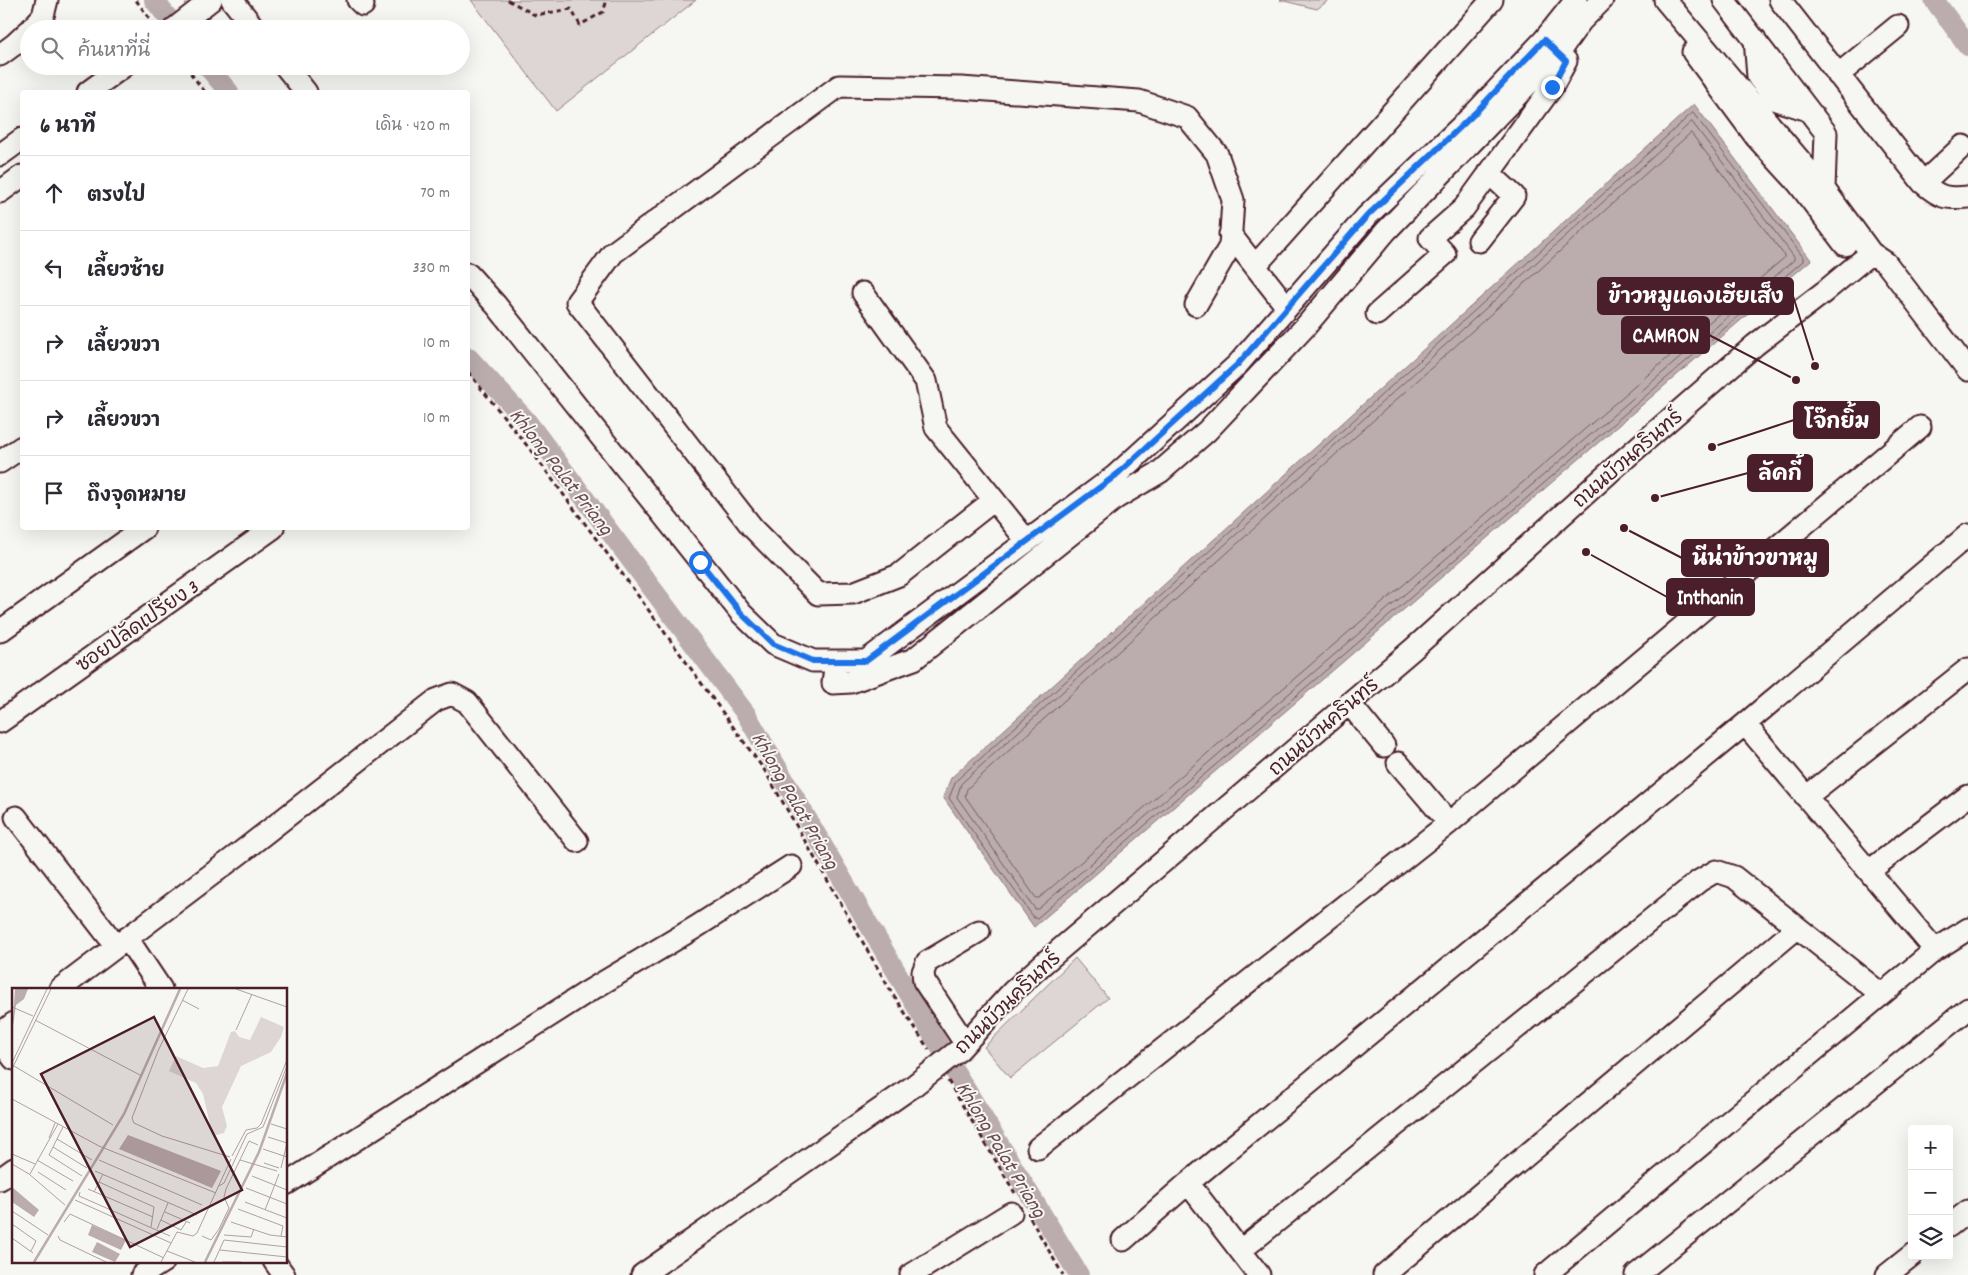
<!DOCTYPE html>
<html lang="th">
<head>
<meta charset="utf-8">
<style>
	body { margin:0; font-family:Dekko,"Playpen Sans Thai",sans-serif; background:#f7f7f7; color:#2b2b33 }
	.controls { position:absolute; right:15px; bottom:15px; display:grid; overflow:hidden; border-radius:5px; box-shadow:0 5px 20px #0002 }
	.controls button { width:45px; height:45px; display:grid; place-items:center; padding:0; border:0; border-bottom:1px solid #e1e1e2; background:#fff; color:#2b2b33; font:25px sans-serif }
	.stop { position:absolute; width:15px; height:15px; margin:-11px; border:4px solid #1a73e8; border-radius:50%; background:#fff }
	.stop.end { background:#1a73e8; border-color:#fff; box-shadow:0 1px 5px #0008 }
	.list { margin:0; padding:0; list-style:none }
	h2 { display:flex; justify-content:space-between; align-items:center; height:65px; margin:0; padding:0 20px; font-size:21px }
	h2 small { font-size:16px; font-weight:400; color:#7c7c81 }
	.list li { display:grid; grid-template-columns:32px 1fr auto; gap:15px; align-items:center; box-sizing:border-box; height:75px; padding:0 20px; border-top:1px solid #e1e1e2 }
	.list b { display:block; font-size:19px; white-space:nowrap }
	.list em { font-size:16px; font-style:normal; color:#7c7c81 }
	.icon { flex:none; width:28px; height:28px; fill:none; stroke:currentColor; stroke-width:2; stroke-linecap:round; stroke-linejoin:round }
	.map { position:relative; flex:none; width:1968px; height:1275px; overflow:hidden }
	.search { position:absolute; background:#fff; box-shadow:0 5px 20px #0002; left:20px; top:20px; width:450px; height:55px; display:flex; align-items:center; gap:12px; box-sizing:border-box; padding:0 18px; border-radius:28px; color:#7c7c81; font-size:19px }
	.panel { position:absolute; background:#fff; box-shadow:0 5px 20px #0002; left:20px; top:90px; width:450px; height:440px; border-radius:5px }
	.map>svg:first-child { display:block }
	.green { fill:#ddd6d5; stroke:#947a80 }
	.water { fill:#bbadae; stroke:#8e747a }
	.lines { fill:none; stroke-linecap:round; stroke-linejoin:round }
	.shore { stroke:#77585f; stroke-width:1 }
	.canal { stroke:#bbadae; stroke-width:20 }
	.minor-casing { stroke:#4a1f2b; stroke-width:25 }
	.path { stroke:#4a1f2b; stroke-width:3; stroke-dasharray:5 4; stroke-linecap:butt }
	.minor { stroke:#f6f6f2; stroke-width:21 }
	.route { stroke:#1a73e8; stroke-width:6 }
	.labels { text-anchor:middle; stroke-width:4; stroke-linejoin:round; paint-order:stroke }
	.street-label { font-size:20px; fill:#4a1f2b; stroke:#f6f6f2 }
	.water-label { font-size:21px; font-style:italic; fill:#6c4a52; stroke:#f6f6f2 }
	.inset-river { fill:none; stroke:#bbadae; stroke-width:2.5 }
	.inset-road { fill:none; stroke:#b1a0a2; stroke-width:1 }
	.view { fill:#4a1f2b; fill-opacity:0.15; stroke:#4a1f2b; stroke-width:2.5 }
	.inset-edge { fill:none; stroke:#4a1f2b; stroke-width:2.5 }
	.leader { fill:none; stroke:#4a1f2b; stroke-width:2 }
	.callout-dot { fill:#4a1f2b; stroke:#f6f6f2; stroke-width:2 }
	.callout { fill:#4a1f2b; stroke:#4a1f2b; stroke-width:2 }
	.callout-label { font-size:21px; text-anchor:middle; font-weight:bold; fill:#fff }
</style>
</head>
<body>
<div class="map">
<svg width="1968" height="1275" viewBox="0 0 1968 1275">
	<rect width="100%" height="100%" fill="#f6f6f2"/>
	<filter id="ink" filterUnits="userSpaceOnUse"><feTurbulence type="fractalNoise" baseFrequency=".02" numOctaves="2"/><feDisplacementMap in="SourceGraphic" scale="10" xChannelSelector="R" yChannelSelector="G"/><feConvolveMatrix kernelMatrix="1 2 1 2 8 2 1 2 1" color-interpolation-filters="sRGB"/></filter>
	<g filter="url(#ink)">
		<path class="green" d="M471,0H696L556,111Z
			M1280,0H1329L1317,9Z
			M1075,958L1108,998L1010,1078L984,1047Z"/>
		<path class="water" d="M1694,104L1811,260L1034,927L943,797L951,778Z"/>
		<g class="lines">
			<path class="shore" d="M1693,113L1803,257V261L1037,918H1034L949,798L956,781Z
				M1692,122L1794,257V260L1038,909H1035L957,797L961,784Z
				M1691,133L1784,255V258L1039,898H1036L965,796L967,789Z"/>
			<path class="canal" d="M154,0L177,29
				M1934,0L1968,46
				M207,66L229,92
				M468,357L526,420L746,714L943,1052L1079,1275"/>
			<defs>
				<path id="minor" d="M232,0L255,29
					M358,0L363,5
					M1665,0L1824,189L1871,253L1886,263L1968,370
					M1724,0L1826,133L1824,189
					M1780,0L1923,183C1940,198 1946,199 1968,197
					M31,29L43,16L47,0
					M174,29L211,0
					M1755,39L1758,77L1776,100L1808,110
					M1693,52L1756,137L1798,183L1845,245
					M0,55L15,44L29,31
					M285,66L306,92
					M1838,75L1898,26
					M88,92L124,66
					M0,155L22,139
					M1923,183L1963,146
					M0,192L22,176
					M1230,234L1287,307
					M1479,241L1514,196L1489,173
					M1255,266L1492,0
					M468,274L496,305L741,613L773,644L813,661H866L1115,476L1238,364L1367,216L1475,113L1544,40L1576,0
					M863,293L926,381L936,428L1027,541
					M1377,314L1445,254L1430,238L1464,208L1552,87L1566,61L1558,53L1581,21L1602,0
					M0,462L22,447
					M994,500L899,575L853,593L818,594L752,527L577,302L613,253L839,86L961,88L1139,101L1187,117L1217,154L1233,200L1230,246L1196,305
					M0,631L144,528
					M836,661L833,683L851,682L914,659L1116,498L1160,472L1207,431L1305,327L1386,231L1558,53L1544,40
					M1349,703L1384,746
					M0,722L273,528
					M1745,724L1935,950
					M1398,763L1449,823
					M1806,797L1968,669
					M16,817L116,946
					M1869,871L1968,796
					M127,938L161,989
					M60,989L240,853L436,700L452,694L467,702L577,841
					M0,1034L14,1023
					M0,1040L14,1059
					M965,1043L924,981L923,972L927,962L979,931
					M1038,1148L1449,823L1920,427
					M0,1179L14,1169
					M1188,1183L1259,1275
					M286,1184L584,994L696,927L791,866
					M1949,1226L1968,1211
					M1123,1240L1188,1183L1745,724L1968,535
					M1241,1250L1699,881L1716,871L1734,877L1881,994
					M274,1261L284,1275
					M142,1275L164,1261
					M642,1275L912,1087L959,1050L1013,991L1044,963L1413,649L1621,462L1755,345L1824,292L1871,253
					M911,1275L1011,1213
					M1384,1275L1797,928
					M1545,1275L1935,950L1968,929
					M1636,1275L1968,1009
					M1887,1275L1912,1255"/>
			</defs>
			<use href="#minor" class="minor-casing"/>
			<path class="path" d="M136,0L155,26
				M508,0L535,15L571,9L580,25L603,12L607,0
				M185,66L205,92
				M468,372L529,448L626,579L765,771L889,988L929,1050
				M948,1081L1015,1193
				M1030,1218L1063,1275"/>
			<use href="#minor" class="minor"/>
		</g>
	</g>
	<g class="lines" filter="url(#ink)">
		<path class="route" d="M700,562L741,613L773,644L813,661H866L1115,476L1238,364L1367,216L1475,113L1544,40L1566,61L1552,87"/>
	</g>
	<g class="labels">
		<g class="street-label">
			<text transform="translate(1627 458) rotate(-41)" y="7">ถนนบัวนครินทร์</text>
			<text transform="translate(137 625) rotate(-35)" y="7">ซอยปลัดเปรียง 3</text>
			<text transform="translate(1323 726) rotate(-41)" y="7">ถนนบัวนครินทร์</text>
			<text transform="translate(1007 1002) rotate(-44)" y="7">ถนนบัวนครินทร์</text>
		</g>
		<g class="water-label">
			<text transform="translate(562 471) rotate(52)" y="7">Khlong Palat Priang</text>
			<text transform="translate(796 800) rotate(60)" y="7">Khlong Palat Priang</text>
			<text transform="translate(1002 1149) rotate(59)" y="7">Khlong Palat Priang</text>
		</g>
	</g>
	<g transform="translate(12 988)">
		<rect width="275" height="275" fill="#f6f6f2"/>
		<path d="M249,29L272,39L269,49L259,64L229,78L210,119L215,138L212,145L204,147L200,145L191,106L184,95L157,83L164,68L191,80L206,78L219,44L223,43L227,49L238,52Z" fill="#ddd6d5"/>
		<path d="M3,1H16L12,11L4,17L0,45ZM116,147L209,183L200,200L107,161ZM0,199L27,222L22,229L0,214ZM80,237L114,252L109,262L76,247ZM85,254L108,266L103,274L80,264Z" fill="#bbadae"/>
		<path class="inset-river" d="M22,274L112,126L168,1M193,274L247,164L275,85"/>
		<path class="inset-road" d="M176,1L146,63L120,130L122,135L150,148L218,169M224,1L275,19M170,12L187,21M0,19L21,28M23,32L128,87M224,42L240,6M0,75L35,1M2,78L101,137M0,81L39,1M0,111L87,158L204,205M259,136L275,141M51,139L37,167L70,188M256,149L275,155M37,150L43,135M45,151L80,172M41,159L75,180M251,161L275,169M0,166L23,176M220,168L234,142L245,140L249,136L275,72M25,172L61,193M87,172L190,217M228,172L265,183M252,175L267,180M0,176L17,186L53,217M269,180L275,155M83,183L185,227M26,184L54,202M18,186L46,136M240,188L275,202M87,194L142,219L139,239M207,198L212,195L235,146L251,139L275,78M234,200L275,216M76,201L141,229M68,204L67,208L158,248M82,204L91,186M63,212L159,255M233,214L275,230M226,221L271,238L269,248M253,222L267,186M0,223L36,247M153,224L178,235M149,232L169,242L174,234M52,234L58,226L152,270M219,234L258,247L275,249M0,236L24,253L19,263M145,241L156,215M212,247L239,249L242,241M46,248L48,252L94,274M190,248L199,252L207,241L217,220L212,209L214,201L237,153L246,157M0,250L21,265M208,262L275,269M155,263L183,274M149,274L165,244L181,248L185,245L219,171M202,274L212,252L275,259M210,274H229"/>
		<path class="view" d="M142,29L230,202L118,259L29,86Z"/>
		<rect width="275" height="275" class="inset-edge"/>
	</g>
	<path class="leader" d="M1815 366L1793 296M1796 380L1709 335M1712 447L1794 420M1655 498L1748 473M1624 528L1682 558M1586 552L1667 597"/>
	<g class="callout-dot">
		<circle cx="1815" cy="366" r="5"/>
		<circle cx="1796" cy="380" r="5"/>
		<circle cx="1712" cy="447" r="5"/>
		<circle cx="1655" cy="498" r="5"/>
		<circle cx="1624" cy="528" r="5"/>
		<circle cx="1586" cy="552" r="5"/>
	</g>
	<g class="callout">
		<rect x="1598" y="278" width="195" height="36" rx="5"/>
		<rect x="1622" y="317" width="87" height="36" rx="5"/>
		<rect x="1794" y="402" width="85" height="36" rx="5"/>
		<rect x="1748" y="455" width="64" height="36" rx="5"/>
		<rect x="1682" y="540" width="146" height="36" rx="5"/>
		<rect x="1667" y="579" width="87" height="36" rx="5"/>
	</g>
	<g class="callout-label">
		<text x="1696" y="303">ข้าวหมูแดงเฮียเส็ง</text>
		<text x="1666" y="342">CAMRON</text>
		<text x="1837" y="428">โจ๊กยิ้ม</text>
		<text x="1780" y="480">ลัคกี้</text>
		<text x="1755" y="565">นีน่าข้าวขาหมู</text>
		<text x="1710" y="604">Inthanin</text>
	</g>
</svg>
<div class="controls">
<button>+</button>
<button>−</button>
<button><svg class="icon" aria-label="layers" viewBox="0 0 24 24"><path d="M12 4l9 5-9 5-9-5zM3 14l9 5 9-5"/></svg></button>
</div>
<div class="stop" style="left:700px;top:562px"></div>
<div class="stop end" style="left:1552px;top:87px"></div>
<div class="search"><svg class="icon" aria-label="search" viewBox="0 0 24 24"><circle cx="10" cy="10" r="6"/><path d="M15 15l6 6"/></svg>ค้นหาที่นี่</div>
<section class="panel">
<h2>6 นาที<small>เดิน · 420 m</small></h2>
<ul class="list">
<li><svg class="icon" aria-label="ahead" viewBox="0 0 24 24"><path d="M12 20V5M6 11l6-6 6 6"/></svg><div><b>ตรงไป</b></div><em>70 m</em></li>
<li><svg class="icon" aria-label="left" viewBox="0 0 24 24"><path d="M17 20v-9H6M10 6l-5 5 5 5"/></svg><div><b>เลี้ยวซ้าย</b></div><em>330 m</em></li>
<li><svg class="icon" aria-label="right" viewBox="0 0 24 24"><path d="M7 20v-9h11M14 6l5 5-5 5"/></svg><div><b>เลี้ยวขวา</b></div><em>10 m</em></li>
<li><svg class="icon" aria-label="right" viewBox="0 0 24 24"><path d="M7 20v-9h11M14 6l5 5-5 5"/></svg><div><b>เลี้ยวขวา</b></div><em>10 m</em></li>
<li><svg class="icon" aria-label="arrive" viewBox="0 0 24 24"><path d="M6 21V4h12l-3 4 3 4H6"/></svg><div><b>ถึงจุดหมาย</b></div></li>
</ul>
</section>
</div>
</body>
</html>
